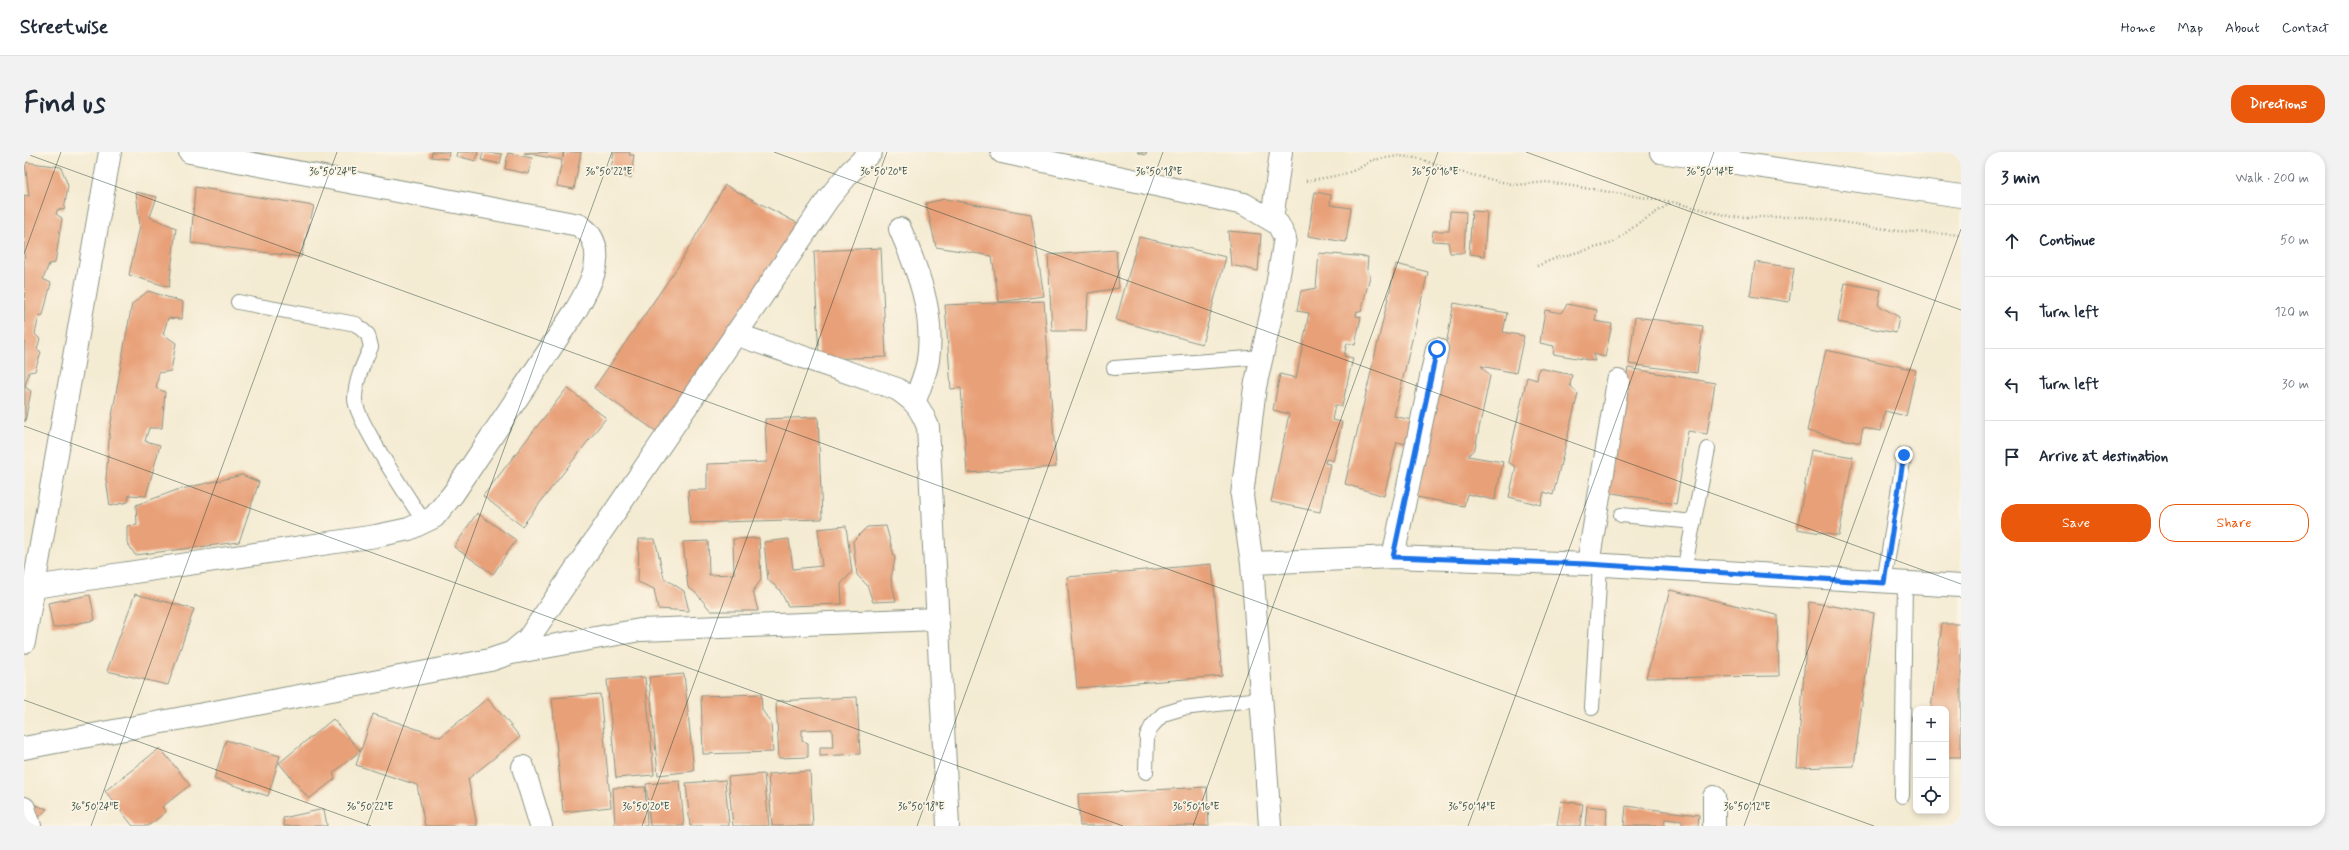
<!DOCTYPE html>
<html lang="en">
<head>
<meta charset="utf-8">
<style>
	body { margin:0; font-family:Mynerve,sans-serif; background:#f2f2f3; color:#1f2937 }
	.controls { position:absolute; right:12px; bottom:12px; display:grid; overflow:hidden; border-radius:8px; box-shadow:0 2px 6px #0003 }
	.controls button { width:36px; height:36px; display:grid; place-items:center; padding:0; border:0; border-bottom:1px solid #e0e1e3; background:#fff; color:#1f2937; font:20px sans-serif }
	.stop { position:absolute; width:12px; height:12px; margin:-9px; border:3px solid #1a73e8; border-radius:50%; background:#fff }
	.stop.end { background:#1a73e8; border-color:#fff; box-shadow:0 1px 4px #0008 }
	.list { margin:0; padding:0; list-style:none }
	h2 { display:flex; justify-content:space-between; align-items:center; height:52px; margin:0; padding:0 16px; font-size:17px }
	h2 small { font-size:13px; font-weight:400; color:#747a83 }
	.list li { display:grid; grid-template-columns:26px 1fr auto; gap:12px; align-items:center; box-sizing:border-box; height:72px; padding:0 16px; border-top:1px solid #e0e1e3 }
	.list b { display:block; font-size:15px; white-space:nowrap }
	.list em { font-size:13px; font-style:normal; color:#747a83 }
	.actions { display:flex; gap:8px; padding:12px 16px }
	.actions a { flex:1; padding:9px 0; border:1px solid #ea580c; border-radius:16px; text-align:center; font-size:14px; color:#ea580c }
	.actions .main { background:#ea580c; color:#fff }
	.icon { flex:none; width:22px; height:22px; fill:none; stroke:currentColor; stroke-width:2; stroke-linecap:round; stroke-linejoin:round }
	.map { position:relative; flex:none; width:1937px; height:674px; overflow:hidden; border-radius:16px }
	header { display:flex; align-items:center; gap:24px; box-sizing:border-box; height:56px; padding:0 20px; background:#fff; border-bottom:1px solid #e0e1e3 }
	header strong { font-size:19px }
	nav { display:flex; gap:22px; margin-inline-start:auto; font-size:14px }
	.intro { display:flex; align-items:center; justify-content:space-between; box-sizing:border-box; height:96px; padding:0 24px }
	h1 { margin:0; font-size:28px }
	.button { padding:10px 18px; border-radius:16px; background:#ea580c; color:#fff; font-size:14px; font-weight:700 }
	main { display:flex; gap:24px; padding:0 24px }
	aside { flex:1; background:#fff; border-radius:16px; box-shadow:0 2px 6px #0003 }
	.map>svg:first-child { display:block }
	.building { fill:#e8a078 }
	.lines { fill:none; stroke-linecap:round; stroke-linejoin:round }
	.lane-casing { stroke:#8a9484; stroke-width:16 }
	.street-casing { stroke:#8a9484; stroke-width:24 }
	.path { stroke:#8a9484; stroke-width:2.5; stroke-dasharray:1 3; stroke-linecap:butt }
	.lane { stroke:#fff; stroke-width:14 }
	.street { stroke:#fff; stroke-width:22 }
	.route { stroke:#1a73e8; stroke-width:5 }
	.ticks { fill:none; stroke:#1f3d34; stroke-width:1; stroke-opacity:0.45 }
	.ticks-label { font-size:10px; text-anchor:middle; fill:#1f3d34; stroke:#fcf5e5; stroke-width:3.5; stroke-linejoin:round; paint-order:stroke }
</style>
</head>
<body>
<header>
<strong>Streetwise</strong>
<nav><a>Home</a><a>Map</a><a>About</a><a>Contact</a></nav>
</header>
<div class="intro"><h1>Find us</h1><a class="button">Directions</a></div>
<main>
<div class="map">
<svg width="1937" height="674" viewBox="0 0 1937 674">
	<rect width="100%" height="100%" fill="#fcf5e5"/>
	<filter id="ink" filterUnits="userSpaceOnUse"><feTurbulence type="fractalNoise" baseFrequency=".025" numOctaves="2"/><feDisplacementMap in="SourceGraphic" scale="8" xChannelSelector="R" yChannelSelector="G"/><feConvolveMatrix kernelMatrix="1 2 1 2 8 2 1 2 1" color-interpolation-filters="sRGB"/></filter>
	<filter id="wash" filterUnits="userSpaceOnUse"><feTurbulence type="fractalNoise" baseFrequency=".012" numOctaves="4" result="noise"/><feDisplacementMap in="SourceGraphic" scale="16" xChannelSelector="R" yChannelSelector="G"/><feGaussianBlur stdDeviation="0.9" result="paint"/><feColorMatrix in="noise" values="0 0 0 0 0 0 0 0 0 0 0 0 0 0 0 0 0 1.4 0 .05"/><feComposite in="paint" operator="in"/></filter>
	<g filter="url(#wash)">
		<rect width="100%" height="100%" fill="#f4ebd3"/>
		<g id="blocks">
			<path class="building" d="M408,0H425L424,7L407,5Z
				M433,0H454L452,9L432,4Z
				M459,0L478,2L476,12L457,8Z
				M539,0V6L540,0H557L550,37L533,34L538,8L500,1Z
				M590,0H606L605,3H610L607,26L586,22Z
				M1113,0H1123L1121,3Z
				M484,1L508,6L505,22L481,17Z
				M1,10L37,15L44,34L40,58L34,57L32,62L38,66L31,111L25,112L19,127L27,131L19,163L15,164L11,182L16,187L13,197L17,200L11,219L5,220L1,235L7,239L1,270L0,43L5,44Z
				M701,33L775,72L636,282L570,236L655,113Z
				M171,35L290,54L277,105L167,91Z
				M112,40L133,45L126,65L152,76L145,135L105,123L116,74Z
				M1291,40L1307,43L1306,53L1327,56L1322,90L1284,84Z
				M921,47L1007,62L1020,144L975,150L968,104L912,95L902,51Z
				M1426,59L1442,60L1440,101H1426L1424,90L1408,89L1409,79H1425Z
				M1448,59L1463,60L1460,104L1445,102Z
				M1204,79L1237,82L1234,119L1207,113Z
				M1115,85L1202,105L1178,192L1092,168Z
				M857,96L862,205L795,207L790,99Z
				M1092,98L1095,136L1064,141L1062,179H1028L1024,103Z
				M1295,101L1344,105L1343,117L1346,124L1337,160L1333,159L1332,164L1337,165L1331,193L1323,191L1320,204L1329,206L1318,254L1311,253L1308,268L1318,270L1309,309L1302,307L1301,311L1306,312L1296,360L1247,350L1265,262L1249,258L1256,222L1272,226L1285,161L1273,159L1277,139L1292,136Z
				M1731,110L1770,116L1765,150L1726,144Z
				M1372,112L1404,120L1370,264L1392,269L1386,293L1373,290L1360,344L1321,332Z
				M1821,131L1857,138L1854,153L1875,165L1872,181L1814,170Z
				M124,139L159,150L158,167L144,166L139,182L152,191L147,219L135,221L132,236L141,240L138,276H125L121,289L136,293L122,344L105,343L104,350L86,354L82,327L86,276L100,195L108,152Z
				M1020,149L1032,315L943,321L937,236L927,237L921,153Z
				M1430,151L1483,161L1479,180L1500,184L1492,221L1457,214L1466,224L1451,296L1444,304L1479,310L1471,348L1443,342L1440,354L1393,345Z
				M1543,152L1573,158L1571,169L1588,172L1581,205L1569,202L1571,209L1529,202L1530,194L1516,191L1521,158L1537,161Z
				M1611,165L1679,174L1673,221L1605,212Z
				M1802,198L1892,218L1882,264L1861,259L1857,279L1839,276L1836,291L1783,279Z
				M1515,216L1548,223L1546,233L1554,242L1529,343L1520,340L1517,353L1485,345L1492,315L1484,310L1503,225L1513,228Z
				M1604,216L1691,231L1683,282L1664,279L1652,352L1583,340Z
				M543,236L582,266L498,374L459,344Z
				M794,265L798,367L666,371L664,338H683V312L743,310L741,267Z
				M1787,298L1829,305L1815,384L1773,377Z
				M218,323L235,330L215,390L111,403L103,390V374L113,373L112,353L153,338Z
				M453,361L492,388L469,422L430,395Z
				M822,374L828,420L817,432L818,452L764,454L755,437L744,428L740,390L765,387L769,417L798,414L794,377Z
				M862,374L871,407L867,427L872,449L849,450L843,433L833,423L829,389L843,375Z
				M735,386L737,428L729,439L734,459H687L673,442L664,435L659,390L684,389L685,423L710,422L709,387Z
				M615,387H631L640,426L660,439L665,459L634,457L630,437L614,430Z
				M1188,412L1198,524L1053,536L1043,425Z
				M1646,438L1753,463L1755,524L1622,526Z
				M111,442L170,457L144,533L83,519Z
				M66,443L71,468L29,476L24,451Z
				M1785,450L1850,461L1830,614L1773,616Z
				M1918,472H1937V605H1922V557H1907Z
				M660,522L670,619L634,623L625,525Z
				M621,525L630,623L592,626L583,528Z
				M576,542L587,655L539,660L528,546Z
				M737,542L738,558L747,571L749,600L679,602L677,544Z
				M833,545L836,602L796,604V595H809L808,577L778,578V589L784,591V605L755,606L752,549Z
				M464,546L496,585L444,627L453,674H401L393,633L332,613L349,562L416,585Z
				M309,567L336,599L309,621L311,627L285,647L255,611Z
				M202,588L256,604L244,644L190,627Z
				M136,596L166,633L138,655L142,660L124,674H109L81,639Z
				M786,619L789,674H748L744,622Z
				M740,622L745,674H709L704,625Z
				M701,628L705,674H666L662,631Z
				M656,629L660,674H626L622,632Z
				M621,635L623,674H591L589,636Z
				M1183,635L1185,674H1056L1054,642Z
				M1537,649L1559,652L1556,674H1533Z
				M8,652L23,657L13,667Z
				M1563,654L1583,656L1582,674H1561Z
				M1602,654L1675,663L1674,674H1658V669L1641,667L1640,674H1600Z
				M300,657L303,674H260L259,666Z"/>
		</g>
	</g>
	<g filter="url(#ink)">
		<use href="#blocks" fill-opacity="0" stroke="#8a9484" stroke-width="1"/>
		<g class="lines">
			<defs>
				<path id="lane" d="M214,150L332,172L344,183L347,195C340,210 331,229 331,247C331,267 386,348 400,370
					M1090,216L1238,205
					M1597,363L1670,370
					M1660,418L1684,297
					M1860,431L1880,303
					M1568,556L1576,413
					M1122,620L1123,584L1128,574L1139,562L1159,556L1236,547
					M1878,644L1881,432"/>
				<path id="street" d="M978,0L1220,52L1254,72L1261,86L1251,146L1231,235L1218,344L1228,411L1246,674
					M1637,0L1937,44
					M1248,68L1257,0
					M876,77C894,119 911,161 904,208C902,222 895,236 891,249
					M711,182L873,237C891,249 896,255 904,275L924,674
					M1369,405L1413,197
					M1228,411L1369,405L1564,412L1937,434
					M1564,412L1594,229
					M10,435L352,384L385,377L410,365L429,342L552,158C564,137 582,107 566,83C564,79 558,76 555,73L166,0
					M0,490L86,0
					M488,501L616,478L913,467
					M0,596L466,508L487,501L504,487L804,47L826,20L847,0
					M499,615L517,674
					M0,656L6,674
					M1690,674V645"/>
			</defs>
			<use href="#lane" class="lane-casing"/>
			<use href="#street" class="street-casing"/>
			<path class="path" d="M1282,29L1317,23L1334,17L1348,8L1375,4L1393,6L1427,18L1491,33L1523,30L1648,50
				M1513,114L1532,106L1589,91L1608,76L1648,50L1709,65H1786L1874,79L1937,83"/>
			<use href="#lane" class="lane"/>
			<use href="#street" class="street"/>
		</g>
	</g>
	<g class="lines" filter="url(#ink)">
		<path class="route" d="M1413,197L1369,405L1564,412L1860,431L1880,303"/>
	</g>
	<path class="ticks" d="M750,0L1937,432M1502,0L1937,158M0,1L1850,674M0,102L37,0M0,274L1099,674M0,548L347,674M67,674L313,0M343,674L588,0M618,674L863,0M893,674L1139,0M1169,674L1414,0M1444,674L1690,0M1720,674L1937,77"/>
	<g class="ticks-label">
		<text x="1135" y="23">36°50'18"E</text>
		<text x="309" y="23">36°50'24"E</text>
		<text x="585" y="23">36°50'22"E</text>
		<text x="860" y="23">36°50'20"E</text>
		<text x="1411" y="23">36°50'16"E</text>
		<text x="1686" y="23">36°50'14"E</text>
		<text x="71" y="658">36°50'24"E</text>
		<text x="346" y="658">36°50'22"E</text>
		<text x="622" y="658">36°50'20"E</text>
		<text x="897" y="658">36°50'18"E</text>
		<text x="1172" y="658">36°50'16"E</text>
		<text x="1448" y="658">36°50'14"E</text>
		<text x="1723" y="658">36°50'12"E</text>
	</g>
</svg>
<div class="controls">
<button>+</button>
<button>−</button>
<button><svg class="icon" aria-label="locate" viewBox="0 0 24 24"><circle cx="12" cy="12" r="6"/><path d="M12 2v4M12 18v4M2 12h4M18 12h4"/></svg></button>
</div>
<div class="stop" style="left:1413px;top:197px"></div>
<div class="stop end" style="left:1880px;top:303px"></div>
</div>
<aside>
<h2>3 min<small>Walk · 200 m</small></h2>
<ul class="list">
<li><svg class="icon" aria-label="ahead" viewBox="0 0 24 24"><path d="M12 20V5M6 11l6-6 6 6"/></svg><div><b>Continue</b></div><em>50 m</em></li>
<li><svg class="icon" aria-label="left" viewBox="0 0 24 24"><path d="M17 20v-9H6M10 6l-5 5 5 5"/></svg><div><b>Turn left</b></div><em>120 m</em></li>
<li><svg class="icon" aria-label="left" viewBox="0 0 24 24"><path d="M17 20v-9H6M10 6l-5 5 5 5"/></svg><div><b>Turn left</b></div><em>30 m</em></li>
<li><svg class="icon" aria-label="arrive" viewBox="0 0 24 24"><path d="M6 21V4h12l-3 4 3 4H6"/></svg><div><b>Arrive at destination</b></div></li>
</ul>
<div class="actions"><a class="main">Save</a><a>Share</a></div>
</aside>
</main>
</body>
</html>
